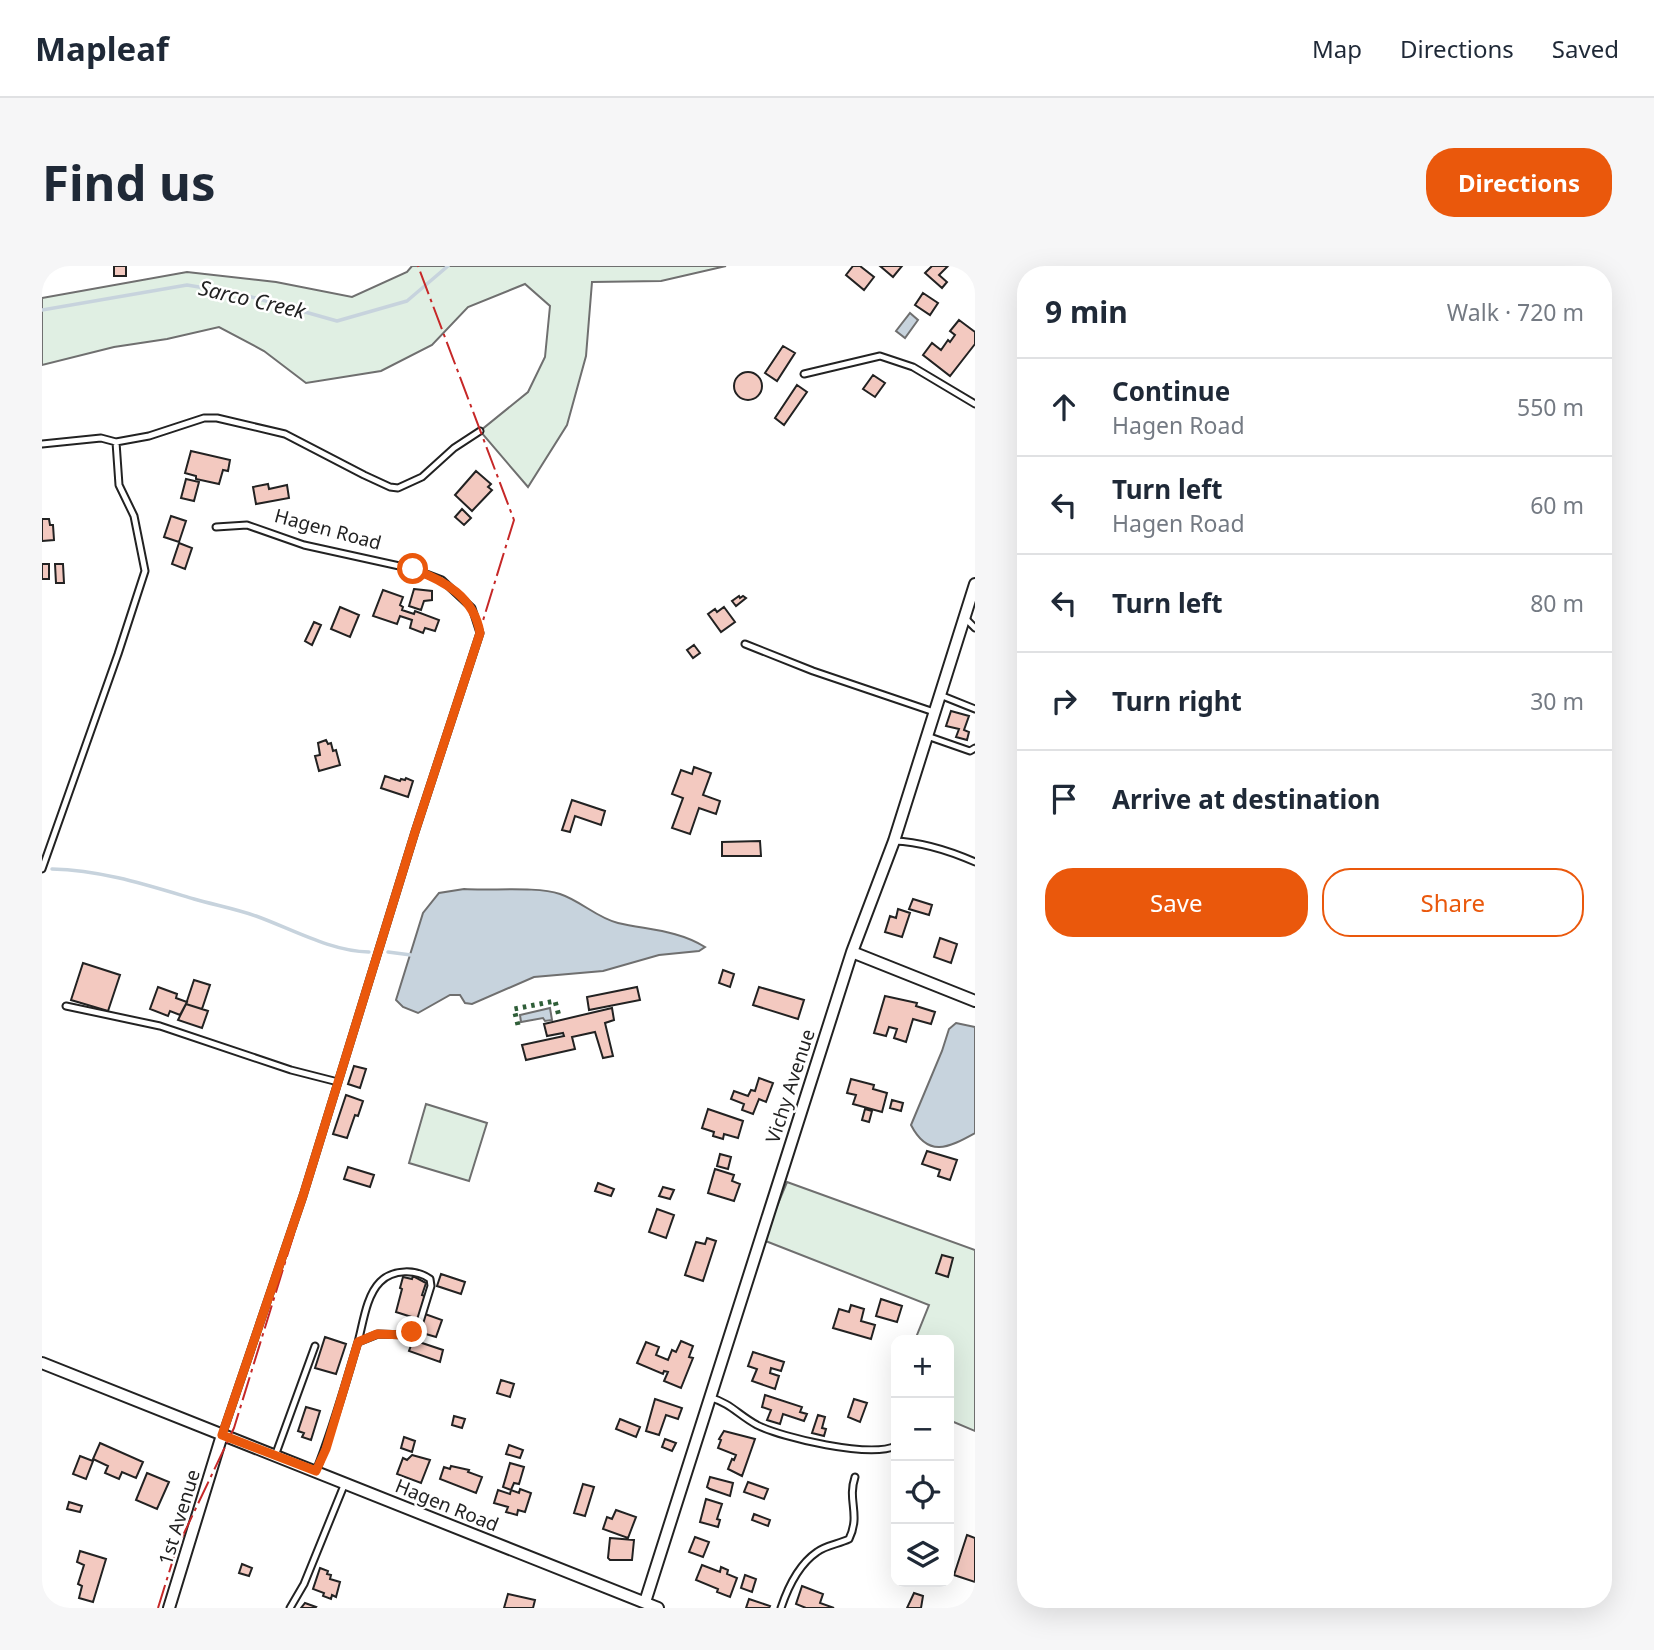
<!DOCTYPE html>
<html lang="en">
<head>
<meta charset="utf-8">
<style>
	body { margin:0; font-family:"Noto Sans",sans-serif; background:#f6f6f7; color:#1f2937 }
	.controls { position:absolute; right:21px; bottom:21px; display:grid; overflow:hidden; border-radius:14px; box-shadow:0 7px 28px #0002 }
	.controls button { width:63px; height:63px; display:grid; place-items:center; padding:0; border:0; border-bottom:2px solid #e0e1e3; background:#fff; color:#1f2937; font:35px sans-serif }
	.stop { position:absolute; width:21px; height:21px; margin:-16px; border:5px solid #ea580c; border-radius:50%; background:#fff }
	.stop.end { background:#ea580c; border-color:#fff; box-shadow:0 2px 7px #0008 }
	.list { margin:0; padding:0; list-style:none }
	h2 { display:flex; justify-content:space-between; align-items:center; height:91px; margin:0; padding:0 28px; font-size:30px }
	h2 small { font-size:23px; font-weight:400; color:#747a83 }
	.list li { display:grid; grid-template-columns:46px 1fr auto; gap:21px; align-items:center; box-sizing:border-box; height:98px; padding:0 28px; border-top:2px solid #e0e1e3 }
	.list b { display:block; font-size:26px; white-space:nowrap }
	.list p { margin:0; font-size:23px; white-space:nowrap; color:#747a83 }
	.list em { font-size:23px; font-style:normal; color:#747a83 }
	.actions { display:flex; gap:14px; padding:21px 28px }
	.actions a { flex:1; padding:16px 0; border:2px solid #ea580c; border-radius:28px; text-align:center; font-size:24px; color:#ea580c }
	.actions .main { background:#ea580c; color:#fff }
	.icon { flex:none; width:38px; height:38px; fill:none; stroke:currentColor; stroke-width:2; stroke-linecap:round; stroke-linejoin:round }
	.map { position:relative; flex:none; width:933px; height:1342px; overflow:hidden; border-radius:28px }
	header { display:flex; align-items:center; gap:42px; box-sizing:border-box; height:98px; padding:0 35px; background:#fff; border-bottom:2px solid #e0e1e3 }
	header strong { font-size:33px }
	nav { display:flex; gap:38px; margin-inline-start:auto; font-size:24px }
	.intro { display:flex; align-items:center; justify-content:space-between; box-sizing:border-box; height:168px; padding:0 42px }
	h1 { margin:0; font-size:49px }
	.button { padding:18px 32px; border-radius:28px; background:#ea580c; color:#fff; font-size:24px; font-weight:700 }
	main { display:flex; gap:42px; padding:0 42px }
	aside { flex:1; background:#fff; border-radius:28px; box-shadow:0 7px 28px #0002 }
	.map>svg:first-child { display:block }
	.green { fill:#e0efe3; stroke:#6f6f6f; stroke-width:2 }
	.water { fill:#c7d3dd; stroke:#6f6f6f; stroke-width:2 }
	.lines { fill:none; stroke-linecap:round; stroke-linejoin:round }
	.stream { stroke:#c7d3dd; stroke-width:3.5 }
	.building { fill:#f3c9c0; stroke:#222; stroke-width:2 }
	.service-casing { stroke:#222; stroke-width:9 }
	.minor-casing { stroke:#222; stroke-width:14 }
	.service { stroke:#fff; stroke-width:5 }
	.minor { stroke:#fff; stroke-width:10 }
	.hedge { stroke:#2f5e38; stroke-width:5; stroke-dasharray:3.5 5; stroke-linecap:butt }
	.power { stroke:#c62828; stroke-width:2; stroke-dasharray:24 5 3.5 5; stroke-linecap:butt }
	.route { stroke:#ea580c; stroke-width:9 }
	.labels { text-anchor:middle; stroke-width:5; stroke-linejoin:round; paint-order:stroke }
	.street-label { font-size:19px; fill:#222; stroke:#fff }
	.water-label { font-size:21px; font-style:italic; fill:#222; stroke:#fff }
</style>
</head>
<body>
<header>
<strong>Mapleaf</strong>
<nav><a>Map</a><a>Directions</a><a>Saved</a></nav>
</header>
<div class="intro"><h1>Find us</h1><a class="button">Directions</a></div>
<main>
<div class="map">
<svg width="933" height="1342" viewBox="0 0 933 1342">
	<rect width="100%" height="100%" fill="#fff"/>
	<path class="green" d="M370,0H684L619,15L550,16L544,90L525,159L486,221L438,165L486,126L503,91L508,40L483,18L426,41L390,79L339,105L264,117L222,85L177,61L125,73L72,81L0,99V32L145,6L234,16L310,31L365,6Z
		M384,838L445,857L427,915L367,897Z
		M745,916L933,984V1165L907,1154V1074H873L887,1039L721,974Z"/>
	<path class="water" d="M868,47L876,54L863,72L854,65Z
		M422,623C449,625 494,620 518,628C539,635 555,652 576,657C606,664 636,664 663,681L657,685L617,689L561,705L492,711L430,738L423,737L418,729H408L376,747L361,741L354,734L381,647L397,627Z
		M508,742L510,754L503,755L501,752L479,756L478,749Z
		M914,757L933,761V867C906,882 886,892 869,859L900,785L907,763Z"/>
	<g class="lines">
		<path class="stream" d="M0,44L145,19L199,28L295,55L365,35L406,0
			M10,603C59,604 105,619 152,633C173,639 194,643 214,650C250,663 288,685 327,686
			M346,686L369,689"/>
	</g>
	<path class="building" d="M72,0H84V10H72Z
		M811,0H818L832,11L822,24L804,9Z
		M838,0H860L851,11Z
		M890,0H906L897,9L905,16L900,22L883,7Z
		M881,27L896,37L888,49L873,39Z
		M917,54L933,66V78L908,110L881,89L890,77L899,84L906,74L908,76L913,69L908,65Z
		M741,80L753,87L735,115L723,107Z
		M692 120a14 14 0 1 1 28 0a14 14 0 1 1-28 0Z
		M831,109L843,117L833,131L821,123Z
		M755,119L765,126L742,159L733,152Z
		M149,185L188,194L186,205L181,204L177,218L154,213V210L143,207Z
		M434,205L449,218L446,221L450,224L430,245L413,229Z
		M144,213L157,216L152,235L139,232Z
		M226,218L227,223L245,219L247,232L214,238L211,221Z
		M420,243L429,252L422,259L413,251Z
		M129,250L144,255L137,276L122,271Z
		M0,253H7L8,259H11L12,274L0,275Z
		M137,277L150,282L143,303L130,298Z
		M0,298H7V313H0Z
		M13,298H21L22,317H14Z
		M372,323L390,325V334L382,335L379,344L367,340Z
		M341,324L361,331L358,339L361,341L360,344L372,348L373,345L397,354L393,365L383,362L381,367L368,362L370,354L358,350L355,358L331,350Z
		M697,330L698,332L701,330L704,332L694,340L690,335Z
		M298,341L317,349L308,371L289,363Z
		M682,341L693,356L679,366L666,348L673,343L675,346Z
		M272,356L279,359L270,379L263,375Z
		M652,379L658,387L651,392L645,384Z
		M909,445L927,450L922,464L927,466L925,474L914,471L917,463L904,460Z
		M284,474L286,478L289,477L291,485L294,484L298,499L277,505L273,490L278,489L276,477Z
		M652,501L669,507L661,529L678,535L674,548L657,542L648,568L630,562L641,532L630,528L639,504L650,508Z
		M343,510L358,515L359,513L363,514L364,512L371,515L366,531L339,522Z
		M530,534L563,545L559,559L533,550L528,566L520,564Z
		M718,575L719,590H680V576Z
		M871,633L890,639L887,649L867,643Z
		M856,643L868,647L860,671L843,666L848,650L854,652Z
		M898,672L915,678L909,697L892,691Z
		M41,697L78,709L66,745L29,734Z
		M681,704L692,708L688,721L677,717Z
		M152,714L168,719L160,743L144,738Z
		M116,721L135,728L134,732L145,736L138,749L128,745L126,750L108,743Z
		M595,721L598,734L547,744L545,731Z
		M717,721L762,734L756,753L711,739Z
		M843,730L875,737L874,740L893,746L889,758L871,753L864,776L852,772L855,763L847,761L844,770L832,767Z
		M144,738L166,745L160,762L136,754Z
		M570,742L572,754L563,757L571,790L561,792L553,766L530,771L533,783L484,794L480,779L522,770L521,767L505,770L502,758Z
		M312,800L324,803L318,822L306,818Z
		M717,812L731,817L724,836L717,833L711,848L700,844L702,838L689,833L692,825L706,830L709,824L713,825Z
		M809,813L832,819L831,823L845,827L840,846L811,838L814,829L805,827Z
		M304,829L321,835L316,850L313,849L305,872L291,868Z
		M850,834L861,837L859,845L848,842Z
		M666,843L701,855L696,872L682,868L681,873L671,870L672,866L660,862Z
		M823,843L830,845L827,856L820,854Z
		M885,885L915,894L908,914L896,910L898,904L880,898Z
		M678,888L689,891L686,903L675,900Z
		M306,901L332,909L328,921L302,913Z
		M673,903L692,909L690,915L698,918L692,935L666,927Z
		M556,917L572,923L569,930L553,925Z
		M621,921L632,924L628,933L617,930Z
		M615,943L632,949L624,972L607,966Z
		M665,972L674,975L661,1015L643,1009L654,976L663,978Z
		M900,989L911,992L906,1011L894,1007Z
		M399,1008L423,1016L419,1028L395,1020Z
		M371,1010L384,1017L380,1029L383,1030L376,1053L354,1046L360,1023L358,1022L361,1011L370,1013Z
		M839,1033L860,1040L855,1056L834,1050Z
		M809,1039L822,1043L819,1055L833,1059L829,1073L791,1062L797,1043L807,1046Z
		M383,1048L400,1054L394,1071L377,1066Z
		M283,1071L304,1078L294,1108L273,1102Z
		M371,1074L401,1084L398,1096L367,1085Z
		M639,1075L651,1080L647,1091L651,1092L639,1122L622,1115L626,1106L622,1105L621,1108L595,1097L604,1076L617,1081L614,1089L626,1094L630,1084L634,1086Z
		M711,1086L742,1096L739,1105L729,1102L728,1107L737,1110L733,1123L710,1115L715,1103L706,1100Z
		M459,1114L472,1118L468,1131L455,1127Z
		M723,1129L760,1141L758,1146L765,1148L762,1155L741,1148L738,1158L725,1154L729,1144L720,1141Z
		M613,1133L640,1142L636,1153L624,1149L617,1169L604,1165Z
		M812,1133L825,1137L818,1156L806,1151Z
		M264,1141L278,1145L269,1174L260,1171L262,1167L256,1165Z
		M776,1149L783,1151L780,1162L784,1163L782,1170L770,1167Z
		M412,1150L423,1153L420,1162L410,1159Z
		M578,1153L598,1161L594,1171L574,1163Z
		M682,1165L713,1173L700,1210L686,1203L690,1193L692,1194L694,1189L676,1182L679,1174L677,1173Z
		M362,1171L373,1175L370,1186L359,1182Z
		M623,1173L634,1177L630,1185L620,1181Z
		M58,1177L101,1196L94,1212L80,1206L77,1213L63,1207L66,1200L51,1193Z
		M467,1179L481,1184L478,1192L464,1188Z
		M370,1189L388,1194L379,1217L355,1208L361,1192L365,1194Z
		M38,1190L51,1195L44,1213L31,1208Z
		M468,1197L482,1201L477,1218L472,1217L469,1224L461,1221Z
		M409,1200L427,1204L426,1206L440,1211L434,1227L398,1213L402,1201L408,1203Z
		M105,1207L127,1216L115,1243L94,1234Z
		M668,1211L691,1217L688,1230L668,1223L665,1221Z
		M706,1216L726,1223L722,1233L702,1226Z
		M541,1218L552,1221L543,1250L532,1247Z
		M478,1223L489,1227L483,1246L476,1244L475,1249L464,1246L466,1241L452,1237L456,1224L468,1228L469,1224L477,1227Z
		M664,1233L680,1238L675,1253L678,1254L676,1261L658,1256Z
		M27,1236L40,1240L38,1246L25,1243Z
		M574,1244L594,1251L586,1272L561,1263L565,1251L570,1253Z
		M712,1248L728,1254L726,1260L710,1254Z
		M925,1269L933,1272V1316L912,1309Z
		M653,1271L667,1276L661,1291L647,1286Z
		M568,1272L592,1274L590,1294H568L566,1292Z
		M38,1285L64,1293L51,1336L37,1332L40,1320L36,1318L42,1299L35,1296Z
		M200,1298L210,1302L207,1310L197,1307Z
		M660,1299L678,1306L679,1301L686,1304L685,1308L695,1312L688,1331L675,1326L676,1323L654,1314Z
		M278,1302L286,1305L285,1308L289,1309L288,1313L298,1316L294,1331L290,1329L289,1333L281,1330L282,1327L271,1323Z
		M703,1309L714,1313L710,1326L699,1322Z
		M760,1320L781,1328L778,1337L792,1342H764L754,1338Z
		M872,1327L881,1330L879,1342H865Z
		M466,1328L493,1334L491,1342H462Z
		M707,1333L728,1340L727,1342H704Z
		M263,1337L274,1341L273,1342H259Z"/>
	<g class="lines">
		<defs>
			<path id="service" d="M762,108L838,90L871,101L933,138
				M74,176L107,170L162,152H175L243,168L322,209L348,221L356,222L380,211L412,182L438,165
				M0,178L59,172L74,176L77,219L92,250L103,305L76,388L0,603
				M174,261L205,259L262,279L371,303L400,314L430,342L438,367L373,566L261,930L180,1169
				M922,351L933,362
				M703,378L771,405L892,446
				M898,429L933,443
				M885,470L928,485L933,482
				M852,575C880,576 908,585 933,596
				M24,740L118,760L249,804L296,816
				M667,1131C690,1138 695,1148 715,1159C741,1172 827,1192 854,1180
				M233,1190L273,1080
				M274,1205C291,1163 303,1119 316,1076C321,1058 324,1030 338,1016C351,1003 374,1003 388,1013L389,1020L377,1059L370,1066L365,1069L336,1068L316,1076
				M248,1342L262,1318L303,1217
				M739,1342C746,1321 756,1299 775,1286C784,1279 797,1278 807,1273C819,1248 805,1235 813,1211"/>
			<path id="minor" d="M810,686L933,735
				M0,1097L616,1342
				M603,1336L810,686L852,575L933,318
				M127,1342L180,1169"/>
		</defs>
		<use href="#service" class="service-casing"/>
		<use href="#minor" class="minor-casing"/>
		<use href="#service" class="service"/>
		<use href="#minor" class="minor"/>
		<path class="hedge" d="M476,759L472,743L513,735L517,750"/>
		<path class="power" d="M116,1342L134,1284L192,1162L472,254L376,0"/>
	</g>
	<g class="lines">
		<path class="route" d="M370,1066L365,1069L335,1068L316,1076L284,1183L274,1205L180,1169L261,930L373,566L438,367C432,331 403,315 371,303"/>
	</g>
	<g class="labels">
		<g class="street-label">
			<text transform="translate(286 263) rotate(15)" y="7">Hagen Road</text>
			<text transform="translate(748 820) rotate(-72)" y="7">Vichy Avenue</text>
			<text transform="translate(405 1239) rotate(22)" y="7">Hagen Road</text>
			<text transform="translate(137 1251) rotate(-73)" y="7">1st Avenue</text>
		</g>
		<g class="water-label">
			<text transform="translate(210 34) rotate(13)" y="7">Sarco Creek</text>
		</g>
	</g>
</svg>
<div class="controls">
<button>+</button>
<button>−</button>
<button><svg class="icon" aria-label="locate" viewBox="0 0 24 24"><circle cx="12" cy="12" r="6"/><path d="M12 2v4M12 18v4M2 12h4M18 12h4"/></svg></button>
<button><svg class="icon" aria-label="layers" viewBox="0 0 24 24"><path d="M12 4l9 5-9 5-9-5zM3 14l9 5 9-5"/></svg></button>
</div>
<div class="stop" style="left:371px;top:303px"></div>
<div class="stop end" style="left:370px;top:1066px"></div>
</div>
<aside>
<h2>9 min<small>Walk · 720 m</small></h2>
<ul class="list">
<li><svg class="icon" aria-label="ahead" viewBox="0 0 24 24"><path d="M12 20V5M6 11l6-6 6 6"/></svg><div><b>Continue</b><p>Hagen Road</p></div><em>550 m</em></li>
<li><svg class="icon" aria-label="left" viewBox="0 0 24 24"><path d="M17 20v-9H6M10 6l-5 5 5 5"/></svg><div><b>Turn left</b><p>Hagen Road</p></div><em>60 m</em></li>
<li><svg class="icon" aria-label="left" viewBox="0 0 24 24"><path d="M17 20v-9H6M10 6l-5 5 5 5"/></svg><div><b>Turn left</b></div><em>80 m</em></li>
<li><svg class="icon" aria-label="right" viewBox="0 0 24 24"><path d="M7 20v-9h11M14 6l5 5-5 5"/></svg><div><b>Turn right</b></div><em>30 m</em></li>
<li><svg class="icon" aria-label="arrive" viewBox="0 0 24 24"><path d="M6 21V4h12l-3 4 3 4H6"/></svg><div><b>Arrive at destination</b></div></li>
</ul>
<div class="actions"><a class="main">Save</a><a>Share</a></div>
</aside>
</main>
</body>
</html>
